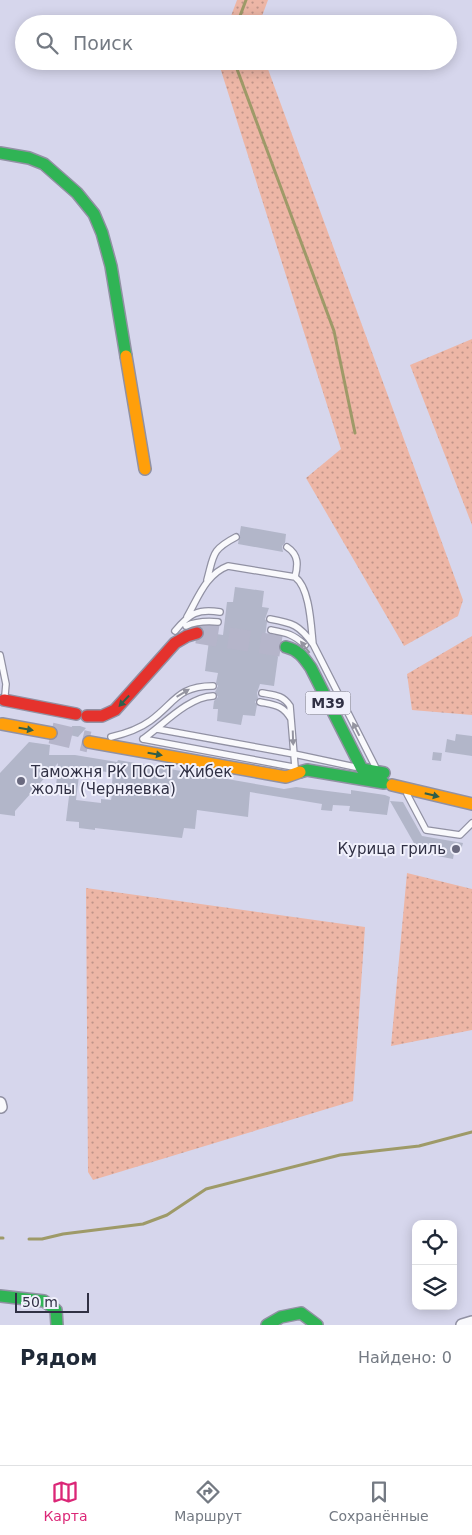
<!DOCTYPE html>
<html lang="ru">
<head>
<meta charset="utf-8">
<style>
	body { margin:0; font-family:"DejaVu Sans",sans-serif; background:#f2f2f3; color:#1f2937 }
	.controls { position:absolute; right:15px; bottom:15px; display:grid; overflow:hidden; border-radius:10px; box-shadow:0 2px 12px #0003 }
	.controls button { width:45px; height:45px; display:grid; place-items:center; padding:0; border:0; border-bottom:1px solid #e0e1e3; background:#fff; color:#1f2937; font:25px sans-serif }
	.scale { position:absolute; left:15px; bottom:12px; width:74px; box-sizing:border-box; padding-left:5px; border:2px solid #303044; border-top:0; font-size:14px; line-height:18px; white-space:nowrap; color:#303044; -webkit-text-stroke:4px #f0f0fb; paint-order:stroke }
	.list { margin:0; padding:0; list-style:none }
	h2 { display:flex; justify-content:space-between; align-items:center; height:65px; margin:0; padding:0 20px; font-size:21px }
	h2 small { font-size:16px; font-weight:400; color:#747a83 }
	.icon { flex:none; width:28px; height:28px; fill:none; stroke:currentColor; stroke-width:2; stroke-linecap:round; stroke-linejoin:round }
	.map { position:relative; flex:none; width:472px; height:1325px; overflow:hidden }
	.search { position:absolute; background:#fff; box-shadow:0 2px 12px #0003; left:15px; right:15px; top:15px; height:55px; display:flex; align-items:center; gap:12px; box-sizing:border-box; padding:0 18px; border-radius:28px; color:#747a83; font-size:19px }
	.sheet { height:140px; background:#fff }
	nav { display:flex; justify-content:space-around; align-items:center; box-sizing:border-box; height:70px; border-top:1px solid #e0e1e3; background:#fff; font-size:14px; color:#747a83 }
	nav a { display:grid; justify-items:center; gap:2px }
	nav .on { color:#db2777 }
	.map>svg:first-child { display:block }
	.grass { fill:url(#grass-dots) }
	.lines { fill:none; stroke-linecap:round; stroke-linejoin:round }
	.stream { stroke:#9e9a68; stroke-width:3 }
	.building { fill:#b2b6c9; fill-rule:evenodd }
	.highway-tunnel { stroke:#b5b5ca; stroke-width:21; stroke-dasharray:21 11; stroke-linecap:butt }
	.lane-casing { stroke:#9191a3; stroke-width:8 }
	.street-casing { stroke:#9191a3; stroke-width:14 }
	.fast-casing { stroke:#9191a3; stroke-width:14 }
	.slow-casing { stroke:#9191a3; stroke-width:14 }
	.jam-casing { stroke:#9191a3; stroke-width:14 }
	.lane { stroke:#f9f9fc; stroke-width:5.5 }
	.street { stroke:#f9f9fc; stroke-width:11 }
	.fast { stroke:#30b455; stroke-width:11 }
	.slow { stroke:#ff9f0a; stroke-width:11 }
	.jam { stroke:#e5322d; stroke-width:11 }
	.oneway { fill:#9494a0 }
	.oneway2 { fill:#305e4a }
	.poi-dot { fill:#6a6a7f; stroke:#f0f0fb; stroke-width:2 }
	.labels { text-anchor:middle; stroke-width:4; stroke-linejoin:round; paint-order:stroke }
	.shield { fill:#f0f0fb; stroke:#6a6a7b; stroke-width:1 }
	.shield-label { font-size:14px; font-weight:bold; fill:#303044 }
	.poi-label { font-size:15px; fill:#303044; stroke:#f0f0fb; text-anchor:start }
</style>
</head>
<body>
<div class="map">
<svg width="472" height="1325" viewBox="0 0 472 1325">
	<defs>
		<pattern id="grass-dots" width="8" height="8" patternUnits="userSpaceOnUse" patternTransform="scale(1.25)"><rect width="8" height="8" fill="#edb6a6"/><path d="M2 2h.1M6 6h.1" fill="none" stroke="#c09489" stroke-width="1.8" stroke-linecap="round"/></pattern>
	</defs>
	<rect width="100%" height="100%" fill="#d6d6ec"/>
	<path class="grass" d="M237,0H268L259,24H228Z
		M218,61H265L463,600L458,616L404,646L306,478L341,449Z
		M472,339V525L410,365Z
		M472,636V715L412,710L407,674Z
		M407,873L472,889V1030L391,1046Z
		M86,888L365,927L353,1101L93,1180L88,1172Z"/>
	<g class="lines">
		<path class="stream" d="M237,24L246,0
			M234,61L334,331L355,433
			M0,1238H3
			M29,1239H42L63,1234L143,1224L167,1215L206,1189L340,1155L419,1146L472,1132"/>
	</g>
	<path class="building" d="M241,526L286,534L285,543L282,546L283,552L238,544Z
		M235,587L264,591L262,607L269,608L265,619L267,622L265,637L277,639L274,644V650L278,657L274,686L260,684L257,693L258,698L255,702L257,705L255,716L243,715L241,725L217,721L218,709H213L214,701L218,697L215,692L218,686L216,683L218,673L205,671L210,633L223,635L227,602H233Z
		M72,726H80L86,728L78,737L70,735Z
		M456,734L472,736V756L445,752L447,739L455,741Z
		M29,742L50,745L49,755H75L117,762L118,760L284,789L296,787L351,794V790L385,795L390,797L387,815L349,811L350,806L333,805L332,811L321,810L322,804L250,792L248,817L197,810L195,829L184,828L182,838L95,828V830L79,828V822L66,821L70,788L56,787L58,763L15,811V816L0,814V773ZM80,768L113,773L112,784H114L111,800L101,799V803L76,800Z
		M433,752L442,753L441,761L432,760Z
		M390,801L403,802L422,836L463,843L460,854L454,853L453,859L427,854L428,850H425L426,847L415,845Z"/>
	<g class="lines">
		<path class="highway-tunnel" d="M197,633L286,647
			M51,733L89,742"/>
		<defs>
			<path id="lane" d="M287,547C299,555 298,565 295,577
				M207,580C214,555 211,550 236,537
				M187,617C198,598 206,574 228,566L295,577C310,588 311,626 313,644
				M270,619C293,623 299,625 313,644L375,766
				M186,626C197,621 207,621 218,622
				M271,630C287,633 293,634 305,645
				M175,631C189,614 198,608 220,612
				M0,655L6,684L5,695
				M262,693C274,695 283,695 290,706L295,767
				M260,702C275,705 283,705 291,719
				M157,729L294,754L355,767
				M111,737C124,734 139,729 150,721C175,703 177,686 213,686
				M143,739L293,767
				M143,739C163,725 188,697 213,696
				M407,794L426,830L460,835L472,823"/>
			<path id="street" d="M0,1103L1,1107
				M462,1325L472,1322"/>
			<path id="fast" d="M0,153L29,158L44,164L77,193L94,214L102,233L111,266L126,356
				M286,647C299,650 304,658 311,668L362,769L384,773
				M300,772L307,770L384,783
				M0,1296L44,1301L56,1310L57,1325
				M267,1325L281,1317L301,1313L317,1325"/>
			<path id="slow" d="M126,356L145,469
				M2,724L51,733
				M89,742L286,777L300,772
				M392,785L472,804"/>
			<path id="jam" d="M4,700L76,714
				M87,716H102L115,710L175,643L187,636L197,633"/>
		</defs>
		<use href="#lane" class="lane-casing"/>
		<use href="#street" class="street-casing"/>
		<use href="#fast" class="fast-casing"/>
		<use href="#slow" class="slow-casing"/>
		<use href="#jam" class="jam-casing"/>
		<use href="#lane" class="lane"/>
		<use href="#street" class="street"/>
		<use href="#fast" class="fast"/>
		<use href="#slow" class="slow"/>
		<use href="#jam" class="jam"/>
	</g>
	<defs><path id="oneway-solid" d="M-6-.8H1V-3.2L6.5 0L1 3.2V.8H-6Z" transform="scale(1.25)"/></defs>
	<g class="oneway">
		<use href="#oneway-solid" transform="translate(305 647) rotate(-128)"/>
		<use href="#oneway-solid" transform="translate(183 693) rotate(-31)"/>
		<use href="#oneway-solid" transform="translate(356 729) rotate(-117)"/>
		<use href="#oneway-solid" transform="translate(293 738) rotate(88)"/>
	</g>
	<g class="oneway2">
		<use href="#oneway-solid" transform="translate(124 701) rotate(133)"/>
		<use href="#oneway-solid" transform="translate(26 729) rotate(10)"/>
		<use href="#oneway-solid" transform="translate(155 754) rotate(10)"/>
		<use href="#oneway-solid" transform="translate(432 795) rotate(14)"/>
	</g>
	<g class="poi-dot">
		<circle cx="21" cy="781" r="5"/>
		<circle cx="456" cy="849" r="5"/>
	</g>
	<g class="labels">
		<rect class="shield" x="305.5" y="691.5" width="45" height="23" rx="4"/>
		<g class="shield-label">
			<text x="328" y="708">M39</text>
		</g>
		<g class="poi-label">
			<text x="31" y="777">Таможня РК ПОСТ Жибек<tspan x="31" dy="17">жолы (Черняевка)</tspan></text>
			<text x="446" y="854" text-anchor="end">Курица гриль</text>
		</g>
	</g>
</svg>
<div class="controls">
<button><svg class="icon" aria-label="locate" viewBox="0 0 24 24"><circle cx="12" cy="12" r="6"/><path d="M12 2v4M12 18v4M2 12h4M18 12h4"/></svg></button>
<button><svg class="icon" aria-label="layers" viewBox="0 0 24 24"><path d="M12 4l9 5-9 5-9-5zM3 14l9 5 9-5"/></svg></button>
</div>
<div class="scale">50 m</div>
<div class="search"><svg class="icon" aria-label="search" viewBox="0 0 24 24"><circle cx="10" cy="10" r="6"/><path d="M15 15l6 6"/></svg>Поиск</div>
</div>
<section class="sheet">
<h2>Рядом<small>Найдено: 0</small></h2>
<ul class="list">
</ul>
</section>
<nav>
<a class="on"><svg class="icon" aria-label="map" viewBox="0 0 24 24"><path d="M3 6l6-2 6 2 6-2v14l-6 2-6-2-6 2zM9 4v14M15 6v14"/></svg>Карта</a>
<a><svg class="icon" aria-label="directions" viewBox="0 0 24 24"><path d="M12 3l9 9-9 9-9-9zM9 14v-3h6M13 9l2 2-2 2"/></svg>Маршрут</a>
<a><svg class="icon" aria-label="saved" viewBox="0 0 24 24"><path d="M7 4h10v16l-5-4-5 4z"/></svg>Сохранённые</a>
</nav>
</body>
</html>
